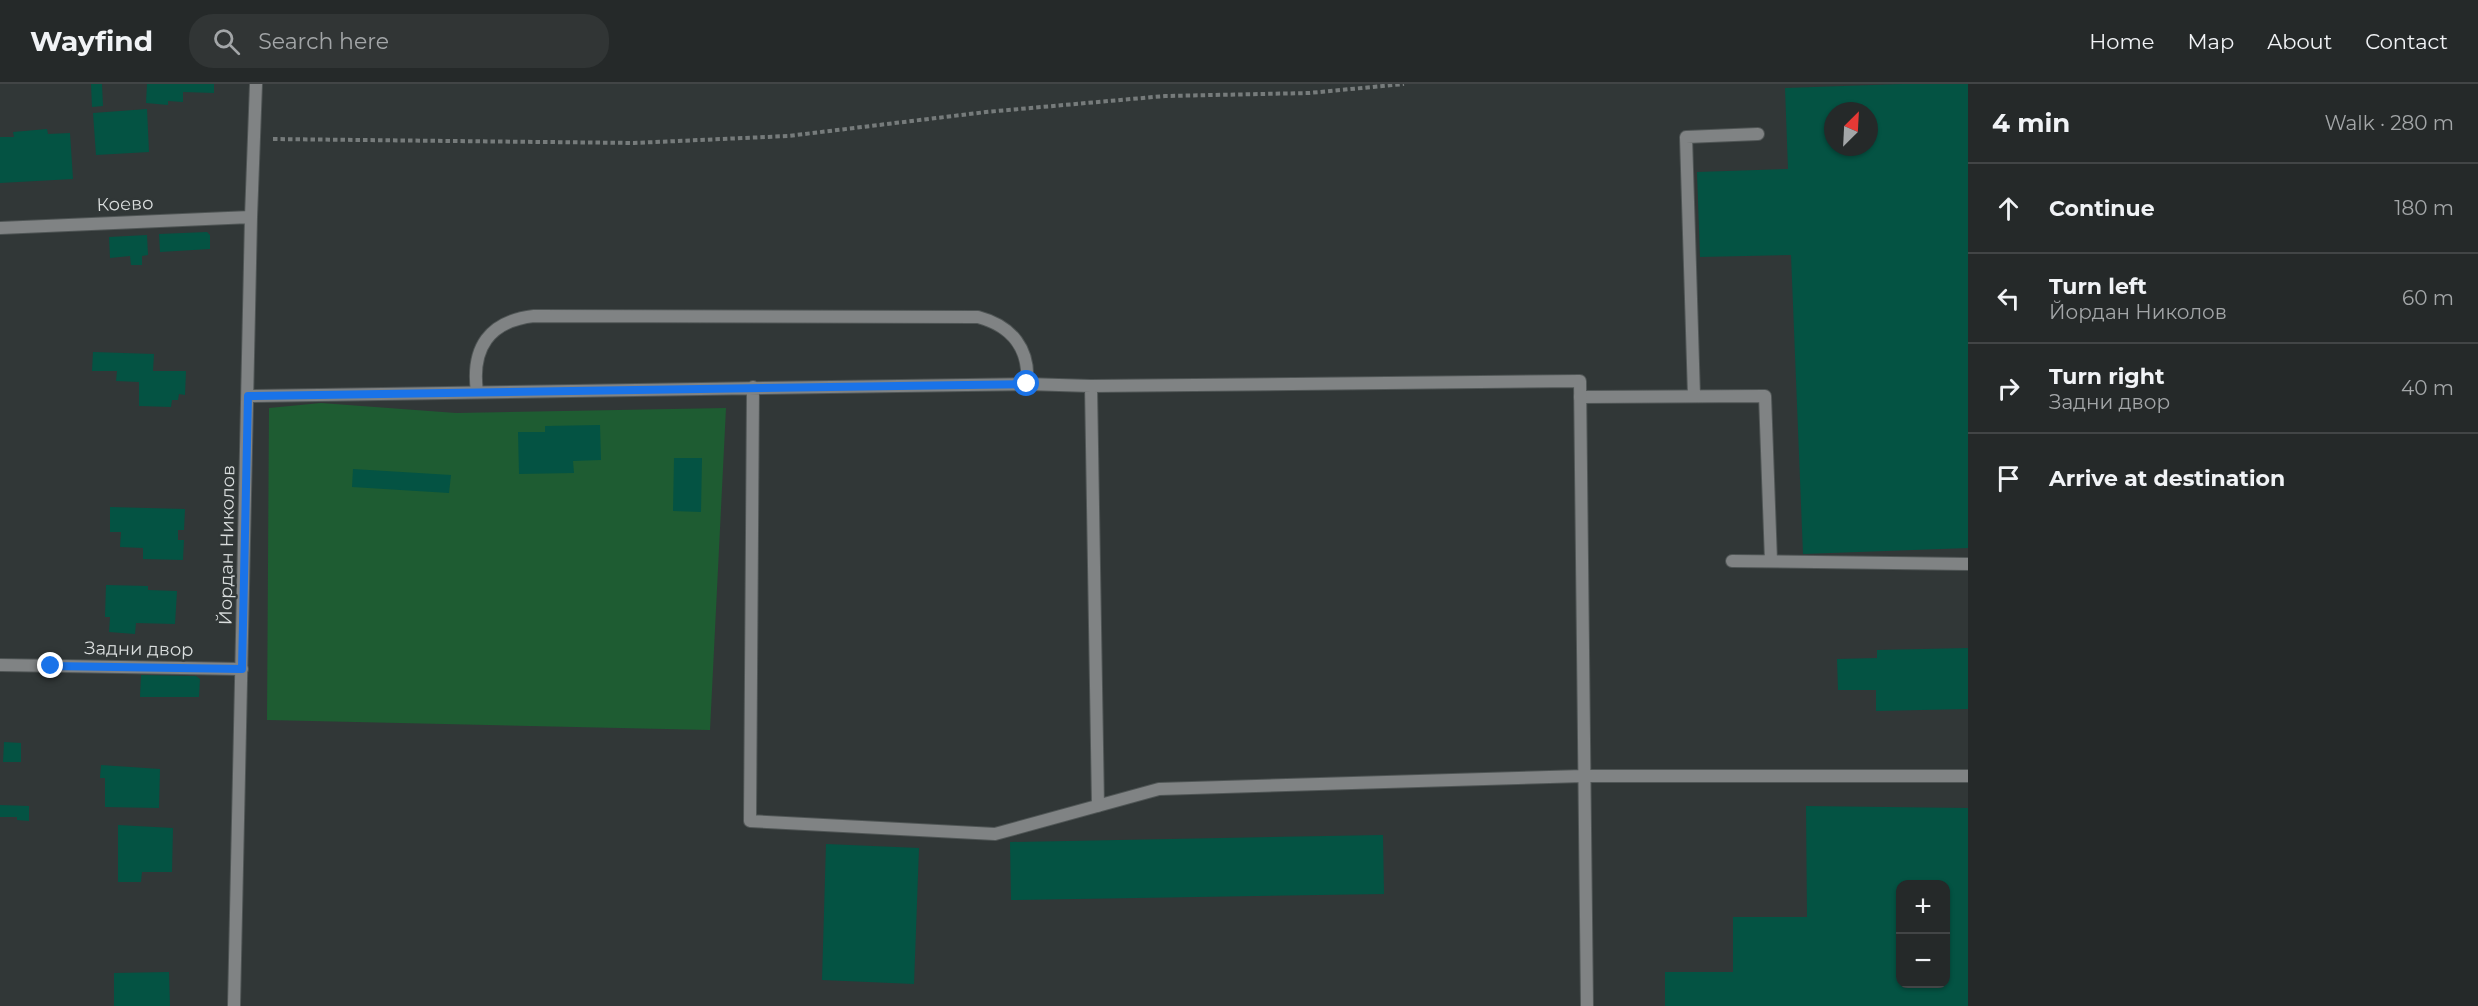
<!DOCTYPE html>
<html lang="en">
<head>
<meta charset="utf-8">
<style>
	body { margin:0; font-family:Montserrat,sans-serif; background:#313535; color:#f1f3f6 }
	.controls { position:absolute; right:18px; bottom:18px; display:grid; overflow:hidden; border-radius:12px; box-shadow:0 2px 4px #0004 }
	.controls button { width:54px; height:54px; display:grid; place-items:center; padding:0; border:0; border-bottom:2px solid #424546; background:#252929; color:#f1f3f6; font:30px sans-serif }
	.compass { position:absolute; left:1824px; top:18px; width:54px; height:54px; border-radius:50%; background:#252929; box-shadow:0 2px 4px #0004; rotate:24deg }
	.stop { position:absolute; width:18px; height:18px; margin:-14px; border:4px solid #1a73e8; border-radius:50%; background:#fff }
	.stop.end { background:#1a73e8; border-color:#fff; box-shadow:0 2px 6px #0008 }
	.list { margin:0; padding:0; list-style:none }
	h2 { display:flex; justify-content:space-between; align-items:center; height:78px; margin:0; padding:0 24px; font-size:26px }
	h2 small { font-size:20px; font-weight:400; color:#a3a6a8 }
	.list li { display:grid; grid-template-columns:39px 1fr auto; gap:18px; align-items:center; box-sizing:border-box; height:90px; padding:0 24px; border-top:2px solid #424546 }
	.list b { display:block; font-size:22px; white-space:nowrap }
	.list p { margin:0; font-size:20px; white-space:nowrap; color:#a3a6a8 }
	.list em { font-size:20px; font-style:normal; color:#a3a6a8 }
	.icon { flex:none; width:33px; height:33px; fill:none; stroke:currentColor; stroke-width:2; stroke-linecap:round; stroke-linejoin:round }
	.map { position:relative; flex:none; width:1968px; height:922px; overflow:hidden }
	header { display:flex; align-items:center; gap:36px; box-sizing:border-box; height:84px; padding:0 30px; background:#252929; border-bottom:2px solid #424546 }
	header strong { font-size:28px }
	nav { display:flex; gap:33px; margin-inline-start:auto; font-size:21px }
	.search { width:420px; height:54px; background:#313535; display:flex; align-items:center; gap:15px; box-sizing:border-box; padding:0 21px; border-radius:24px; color:#a3a6a8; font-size:22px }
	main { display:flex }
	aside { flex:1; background:#252929 }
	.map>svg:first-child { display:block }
	.green { fill:#1e5c32 }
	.building { fill:#045343; fill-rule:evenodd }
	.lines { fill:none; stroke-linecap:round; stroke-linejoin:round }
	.lane-casing { stroke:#4f5555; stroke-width:14 }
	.street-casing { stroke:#4f5555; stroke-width:14 }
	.path { stroke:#767b7b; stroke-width:4; stroke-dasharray:4.5 3; stroke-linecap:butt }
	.lane { stroke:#808384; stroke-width:12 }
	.street { stroke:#808384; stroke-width:12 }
	.route { stroke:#1a73e8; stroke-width:8 }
	.labels { text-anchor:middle; stroke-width:4.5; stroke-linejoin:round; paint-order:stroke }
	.street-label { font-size:18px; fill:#d9dddd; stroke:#313737 }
</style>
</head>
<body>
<header>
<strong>Wayfind</strong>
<div class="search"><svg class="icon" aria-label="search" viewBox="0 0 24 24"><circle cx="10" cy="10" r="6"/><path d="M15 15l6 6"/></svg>Search here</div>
<nav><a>Home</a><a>Map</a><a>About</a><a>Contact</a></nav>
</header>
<main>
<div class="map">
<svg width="1968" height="922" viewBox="0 0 1968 922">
	<rect width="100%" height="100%" fill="#313737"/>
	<path class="green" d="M321,319L456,329L726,324L710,646L267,636L269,324Z"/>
	<path class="building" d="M91,0H102L103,22L92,23Z
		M147,0H214V9L183,8V18L168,17V21L146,19Z
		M1902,0H1968V464L1803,470L1791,171L1700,173L1697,88L1788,85L1785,4ZM1833,27H1869V63H1833Z
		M147,25L149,68L96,71L93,29Z
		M47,45L48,50L70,49L73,95L0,99V53H14L13,48Z
		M207,148L210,151V165L160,168L159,150Z
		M147,151L148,171L142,172V181H131L130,172L110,174L109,153Z
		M93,268L154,270L153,287H186L185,311L179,310L178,316H172L171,323L139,322V298L116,297L117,287H92Z
		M600,341L601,376L573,377L574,389L519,390L518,348H545V342Z
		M674,374H702L701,428L673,427Z
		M353,385L451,391L449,409L352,403Z
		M110,423L185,425L184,446H178V456H184L183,476L143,475V464L120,463L121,448H110Z
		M106,501L148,502V506L177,507L175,540L136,539L135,550L109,548L110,533H105Z
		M1968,564V625L1876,627V606H1838L1837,575L1877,574V566Z
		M141,591L196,592L200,595L199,613H140Z
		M4,658L21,659V678H3Z
		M101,681L160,685L159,724L105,723V694H100Z
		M0,721L29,722V737L17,736V733H0Z
		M1806,722L1968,724V922H1665V888H1733V833H1807ZM1900,800H1946V900H1900Z
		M118,741L173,744L172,788H142L141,798H118Z
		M1383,751L1384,810L1011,816L1010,758Z
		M826,760L919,764L914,900L822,896Z
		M169,888L170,922H114V889Z"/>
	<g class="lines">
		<defs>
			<path id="lane" d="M477,308C471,264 489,237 534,232L978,233C1012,242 1030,265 1027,300
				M1694,312L1686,53L1758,50
				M1580,313L1765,312L1771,477
				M1732,477L1968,480
				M0,581L242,585"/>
			<path id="street" d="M0,144L251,133
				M1091,302L1098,722
				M753,303L750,737L995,750L1159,705L1583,692H1968
				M248,312L1027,300L1091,302L1580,297L1587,922
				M234,922L251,133L256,0"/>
		</defs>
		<use href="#lane" class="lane-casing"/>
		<use href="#street" class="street-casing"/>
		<path class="path" d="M273,55L634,59L788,52L986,28L1165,12L1309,9L1404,0"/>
		<use href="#lane" class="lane"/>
		<use href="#street" class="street"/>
	</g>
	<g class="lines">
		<path class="route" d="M51,582L242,585L248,312L1027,300"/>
	</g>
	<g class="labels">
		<g class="street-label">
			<text transform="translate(125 120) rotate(-2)" y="6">Коево</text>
			<text transform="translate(227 461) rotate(-89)" y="6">Йордан Николов</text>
			<text transform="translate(139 565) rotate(1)" y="6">Задни двор</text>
		</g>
	</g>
</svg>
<div class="controls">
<button>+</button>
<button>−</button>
</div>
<svg class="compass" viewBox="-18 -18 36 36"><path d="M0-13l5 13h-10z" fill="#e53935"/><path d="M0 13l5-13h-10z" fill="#a3a6a8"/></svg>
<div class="stop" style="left:1027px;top:300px"></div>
<div class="stop end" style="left:51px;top:582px"></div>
</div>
<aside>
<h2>4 min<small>Walk · 280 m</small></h2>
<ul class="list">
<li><svg class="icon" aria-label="ahead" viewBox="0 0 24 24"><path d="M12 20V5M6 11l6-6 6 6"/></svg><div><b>Continue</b></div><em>180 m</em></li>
<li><svg class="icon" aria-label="left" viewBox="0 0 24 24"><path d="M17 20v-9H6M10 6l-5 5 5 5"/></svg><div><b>Turn left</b><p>Йордан Николов</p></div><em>60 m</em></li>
<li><svg class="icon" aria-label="right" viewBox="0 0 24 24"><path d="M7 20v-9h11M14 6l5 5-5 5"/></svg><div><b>Turn right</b><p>Задни двор</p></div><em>40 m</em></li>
<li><svg class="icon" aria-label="arrive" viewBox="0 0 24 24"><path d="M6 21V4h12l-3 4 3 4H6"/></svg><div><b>Arrive at destination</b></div></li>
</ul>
</aside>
</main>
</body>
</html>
